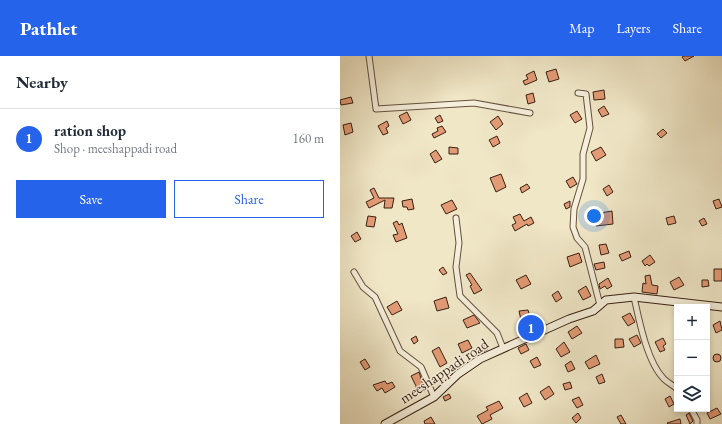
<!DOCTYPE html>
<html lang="en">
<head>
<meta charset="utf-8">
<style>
	body { margin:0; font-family:"EB Garamond",serif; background:#f6f6f7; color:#1f2937 }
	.controls { position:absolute; right:12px; bottom:12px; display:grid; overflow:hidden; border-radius:0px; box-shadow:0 2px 6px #0003 }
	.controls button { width:36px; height:36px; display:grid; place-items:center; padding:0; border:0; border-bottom:1px solid #e0e1e3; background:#fff; color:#1f2937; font:20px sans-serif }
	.you { position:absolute; left:254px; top:160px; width:14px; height:14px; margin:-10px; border:3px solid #fff; border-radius:50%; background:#1a73e8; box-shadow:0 0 0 6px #1a73e833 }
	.badge { display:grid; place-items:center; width:26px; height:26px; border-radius:50%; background:#2563eb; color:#fff; font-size:13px; font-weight:700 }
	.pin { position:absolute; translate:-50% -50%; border:2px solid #fff; box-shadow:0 1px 4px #0006 }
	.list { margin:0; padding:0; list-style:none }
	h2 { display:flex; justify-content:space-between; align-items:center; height:52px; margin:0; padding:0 16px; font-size:17px }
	h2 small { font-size:13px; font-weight:400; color:#747a83 }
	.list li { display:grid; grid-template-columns:26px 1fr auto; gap:12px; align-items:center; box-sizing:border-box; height:60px; padding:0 16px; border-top:1px solid #e0e1e3 }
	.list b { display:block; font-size:15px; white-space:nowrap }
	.list p { margin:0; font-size:13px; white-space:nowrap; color:#747a83 }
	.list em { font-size:13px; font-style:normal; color:#747a83 }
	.actions { display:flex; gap:8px; padding:12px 16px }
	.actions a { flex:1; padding:9px 0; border:1px solid #2563eb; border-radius:0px; text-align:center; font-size:14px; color:#2563eb }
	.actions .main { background:#2563eb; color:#fff }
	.icon { flex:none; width:22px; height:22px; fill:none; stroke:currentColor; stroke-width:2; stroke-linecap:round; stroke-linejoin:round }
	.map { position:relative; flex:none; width:382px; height:368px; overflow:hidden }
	header { display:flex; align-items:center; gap:24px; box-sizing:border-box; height:56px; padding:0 20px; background:#2563eb; color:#fff }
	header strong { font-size:19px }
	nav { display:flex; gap:22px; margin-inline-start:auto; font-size:14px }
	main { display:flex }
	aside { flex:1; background:#fff }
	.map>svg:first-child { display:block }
	.building { fill:#e39b76; stroke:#371f11 }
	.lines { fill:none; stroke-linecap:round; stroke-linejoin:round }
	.street-casing { stroke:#65513e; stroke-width:7 }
	.secondary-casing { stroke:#371f11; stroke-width:9 }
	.street { stroke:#f5efdb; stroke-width:5 }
	.secondary { stroke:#f5efdb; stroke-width:7 }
	.labels { text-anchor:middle; stroke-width:3; stroke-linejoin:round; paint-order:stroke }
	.street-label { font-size:15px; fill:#371f11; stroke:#f5efdb }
</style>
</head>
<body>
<header>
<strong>Pathlet</strong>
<nav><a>Map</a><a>Layers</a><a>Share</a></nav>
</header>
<main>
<aside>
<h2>Nearby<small></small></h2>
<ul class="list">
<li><span class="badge">1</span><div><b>ration shop</b><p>Shop · meeshappadi road</p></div><em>160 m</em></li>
</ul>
<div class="actions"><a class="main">Save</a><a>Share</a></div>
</aside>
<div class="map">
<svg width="382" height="368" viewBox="0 0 382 368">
	<rect width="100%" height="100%" fill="#f0e7c7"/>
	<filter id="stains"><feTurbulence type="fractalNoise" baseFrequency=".005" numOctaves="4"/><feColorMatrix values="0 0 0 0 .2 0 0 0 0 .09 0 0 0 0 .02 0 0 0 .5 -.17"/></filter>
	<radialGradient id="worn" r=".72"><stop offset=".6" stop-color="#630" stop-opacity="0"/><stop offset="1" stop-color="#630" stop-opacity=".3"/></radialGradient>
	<path class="building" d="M344,0H354L345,5L342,1Z
		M216,13L219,23L209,26L206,16Z
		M194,15L197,24L185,29L183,25L188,23L186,19Z
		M264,34L265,43L254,44L253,36Z
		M193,37L195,46L188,48L186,39Z
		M11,41L13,47L1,49L0,44Z
		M264,50L269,58L262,61L258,54Z
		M237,55L242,63L235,67L230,59Z
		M67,56L71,64L63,68L59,60Z
		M100,59L103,65L98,67L95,62Z
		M158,60L163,68L156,74L150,66Z
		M47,65L49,70L46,72L48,77L43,79L38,70Z
		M11,67L13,76L5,79L3,69Z
		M102,70L106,76L94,82L92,78L98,75L97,72Z
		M323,73L327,77L321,82L317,78Z
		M157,80L160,87L153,91L149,84Z
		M109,91L118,92V98H109Z
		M261,91L266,99L256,105L251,96Z
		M96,94L102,103L95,107L90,98Z
		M161,118L166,131L156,136L150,122Z
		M233,121L237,128L230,132L226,125Z
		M187,128L190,132L182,137L180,132Z
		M269,129L273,136L267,140L263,133Z
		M34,132L39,142H54L52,152H44L45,144L29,152L26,146L34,142L30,134Z
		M72,143L74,153L68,154L67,151H63L62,145Z
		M379,143L382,151L376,153L373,145Z
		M112,144L117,153L106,158L101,149Z
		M230,145V151L226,153L224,148Z
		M272,155L273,168L256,170L254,158Z
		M180,158L184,165L191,161L194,167L188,170L187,168L175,175L172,169L176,167L173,161Z
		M28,160L36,161L34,171L26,170Z
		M334,160L336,167L328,169L326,162Z
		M364,162L367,168L362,170L359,165Z
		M57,165L59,169L62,167L67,182L56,186L53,179L58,178L53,167Z
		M17,176L21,183L15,186L11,180Z
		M266,188L269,197L261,199L259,189Z
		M289,195L291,201L282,205L279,199Z
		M239,197L242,206L230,211L227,201Z
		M310,199L315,206L309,210L307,208L305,210L302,205Z
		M264,206L265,212L256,214L254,208Z
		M103,211L107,217L103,219L99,214Z
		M374,213H382V225H374Z
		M130,217L142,234L134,238L130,230L132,229L126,219Z
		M186,219L191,228L181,233L176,224Z
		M310,219L312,229L318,230L317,238L302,236L303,227L306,228L305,220Z
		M339,221L344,229L334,234L330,226Z
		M268,222L272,230L267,233L265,230L260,233L259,228Z
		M362,224H368L369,230L362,231Z
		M246,230L251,240L243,244L238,235Z
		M218,235L222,242L216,246L212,239Z
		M106,241L109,252L97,255L94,245Z
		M57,245L62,254L52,259L47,251Z
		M188,254L192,268L183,273L179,255Z
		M290,257L295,266L288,270L282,261Z
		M134,259L140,267L127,272L123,264Z
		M380,265L382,274L376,277L373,269Z
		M237,270L242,277L232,283L228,276Z
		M297,279L301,287L294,291L289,283Z
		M76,280L78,285L74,288L71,283Z
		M323,282L326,288L323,290L325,294L320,296L315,286Z
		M275,283H283L284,291L275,292Z
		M128,284L132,292L122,297L118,288Z
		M224,286L230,296L221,301L216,293Z
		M144,288L148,293L141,297L138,292Z
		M186,288L189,294L181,298L178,292Z
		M99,291L107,307L100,311L92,295Z
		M373 302a4 4 0 1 1 8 0a4 4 0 1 1-8 0Z
		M256,299L260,308L249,313L245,306Z
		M197,301L201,309L194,312L190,305Z
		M25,303L30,311L25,314L20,306Z
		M231,305L235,313L228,316L225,309Z
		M79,316L85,335L77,337L76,330L71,320Z
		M262,318L265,326L259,328L256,321Z
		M45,325L47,328L52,326L55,331L45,337L42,332L37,335L33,329Z
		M230,326L232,332L225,334L223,328Z
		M209,330L214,338L205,344L200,336Z
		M187,337L192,347L184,351L179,342Z
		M109,338L111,342L105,345L103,341Z
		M330,340L334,348L329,351L325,343Z
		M239,341L243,349L237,352L232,344Z
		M159,345L163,352L150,359L152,363L142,368L137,360L148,354L146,351Z
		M377,352L381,358L370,363L367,357Z
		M238,357L241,362L236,367L232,362Z
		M349,357L353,365L350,368L346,359Z
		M281,359L286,368H281L277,361Z
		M91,361L95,368H85L84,365Z
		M340,363L341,368H328L327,367Z"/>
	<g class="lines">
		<defs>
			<path id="street" d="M29,0L36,53L134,47L190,57
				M238,37L246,38L250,72L243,98V123L234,153L233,171L237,182L245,191L260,249
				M116,162L119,187L116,211L120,240L157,277L163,292
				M14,216L23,231L35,241L60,295L81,311L94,341
				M294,241C299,264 307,306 324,323C328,327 333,329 337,333
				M351,353L357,364V368"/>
			<path id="secondary" d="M45,368L94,341L118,318L140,303L229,263L253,255L266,244L294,241L382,251"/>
		</defs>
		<use href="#street" class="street-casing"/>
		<use href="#secondary" class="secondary-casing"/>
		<use href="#street" class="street"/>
		<use href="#secondary" class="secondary"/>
	</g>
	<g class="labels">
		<g class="street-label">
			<text transform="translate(104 315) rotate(-34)" y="5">meeshappadi road</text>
		</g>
	</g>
	<rect width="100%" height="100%" filter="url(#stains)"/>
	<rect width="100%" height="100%" fill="url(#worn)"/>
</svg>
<div class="controls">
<button>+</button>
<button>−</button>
<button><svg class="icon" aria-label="layers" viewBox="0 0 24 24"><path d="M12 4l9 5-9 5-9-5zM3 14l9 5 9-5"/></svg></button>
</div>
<div class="you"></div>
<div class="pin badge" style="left:191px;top:272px">1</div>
</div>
</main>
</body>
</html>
